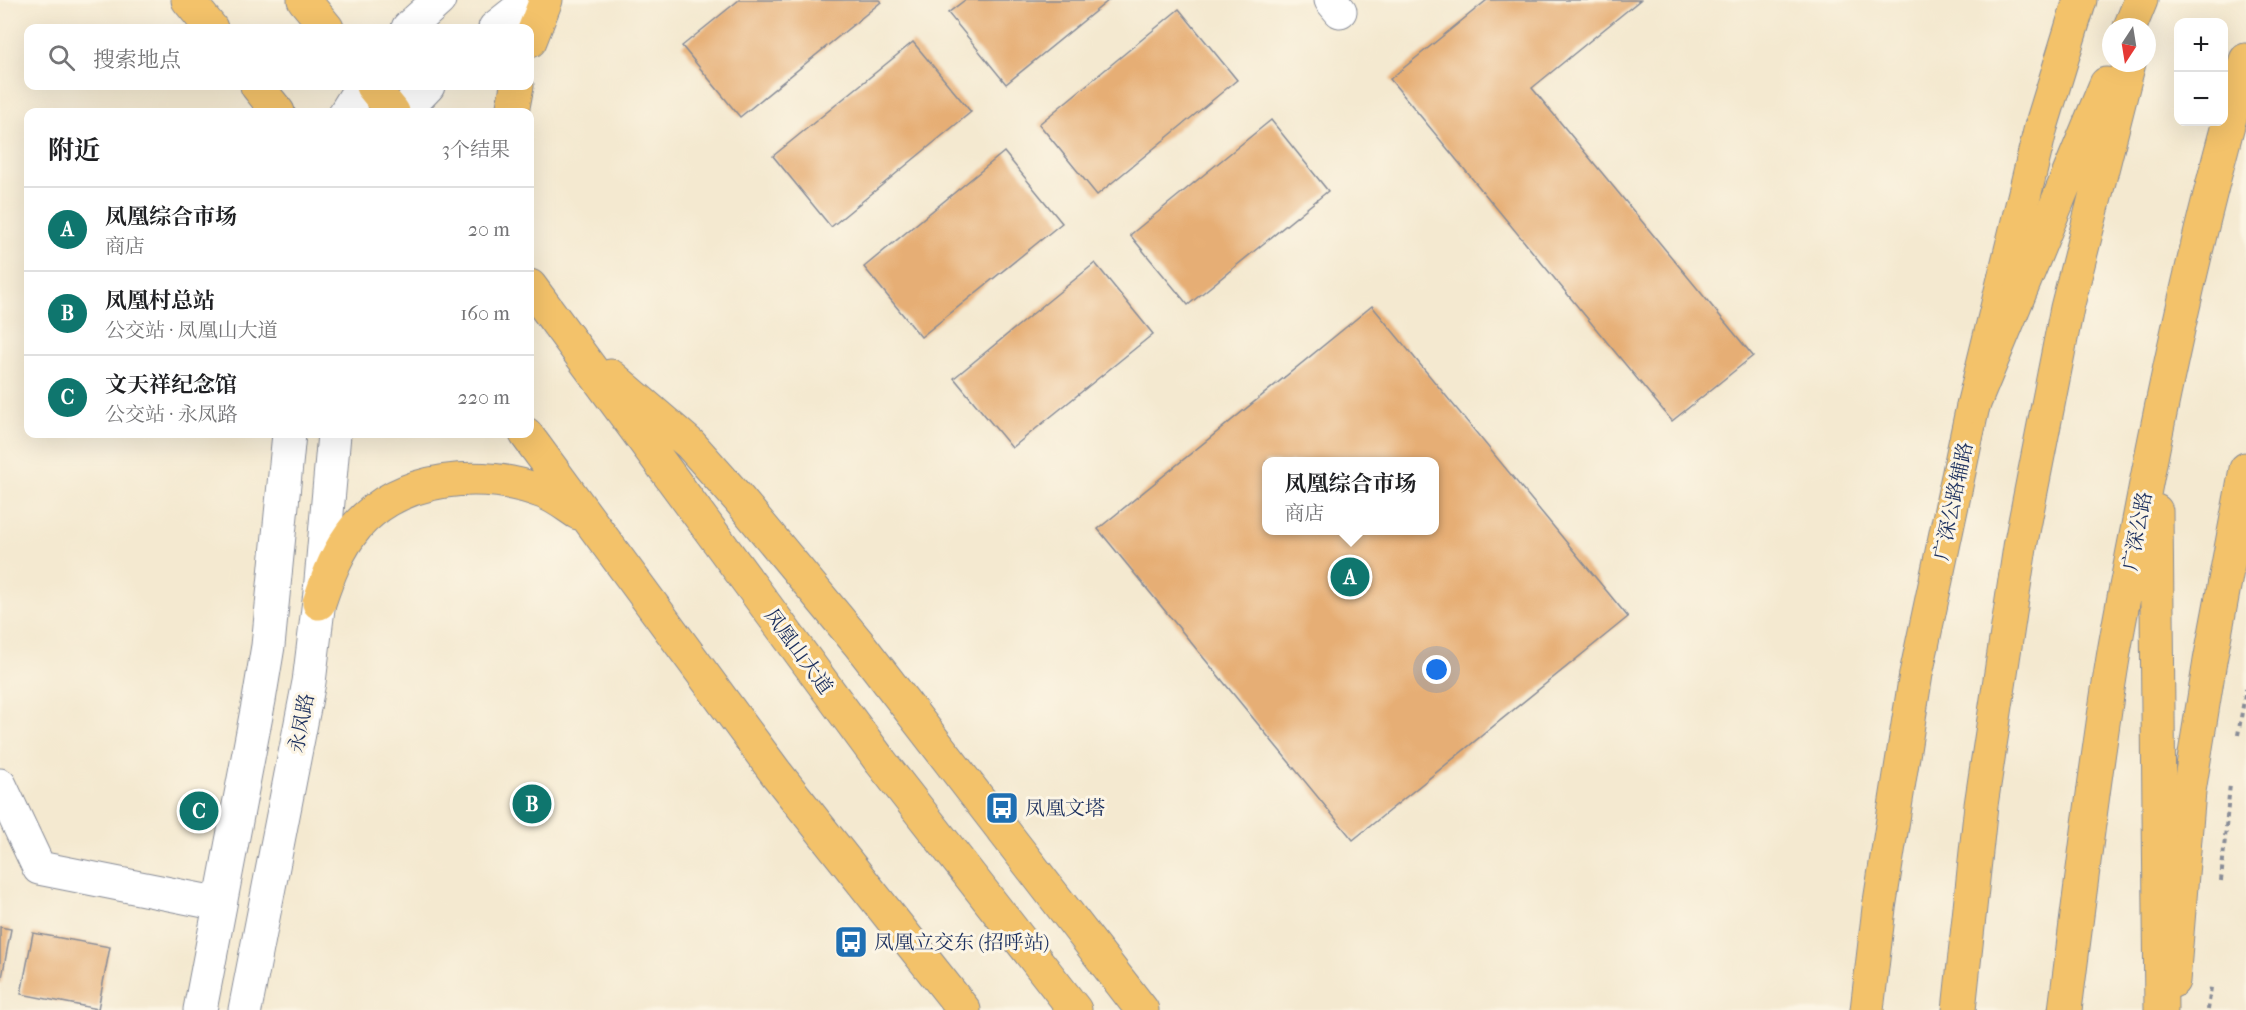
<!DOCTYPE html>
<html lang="zh">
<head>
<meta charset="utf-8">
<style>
	body { margin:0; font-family:"IM FELL French Canon","Noto Serif SC",serif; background:#f6f6f6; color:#202124 }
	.controls { position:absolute; right:18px; top:18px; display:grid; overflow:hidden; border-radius:12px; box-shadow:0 6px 24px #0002 }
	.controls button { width:54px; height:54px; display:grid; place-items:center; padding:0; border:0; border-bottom:2px solid #e0e0e0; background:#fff; color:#202124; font:30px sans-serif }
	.compass { position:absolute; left:2102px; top:18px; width:54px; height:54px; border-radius:50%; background:#fff; box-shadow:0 6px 24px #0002; rotate:192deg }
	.you { position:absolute; left:1437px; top:670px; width:21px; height:21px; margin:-15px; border:4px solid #fff; border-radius:50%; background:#1a73e8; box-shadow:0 0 0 9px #1a73e833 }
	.badge { display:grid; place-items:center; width:39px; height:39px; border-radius:50%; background:#0f766e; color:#fff; font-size:20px; font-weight:700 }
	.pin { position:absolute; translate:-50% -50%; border:3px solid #fff; box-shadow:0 2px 6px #0006 }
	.popup { position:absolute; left:1262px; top:457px; width:177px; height:78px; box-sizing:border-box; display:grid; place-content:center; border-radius:12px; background:#fff; filter:drop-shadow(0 2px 4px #0005); font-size:20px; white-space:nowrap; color:#757577 }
	.popup b { font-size:22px; color:#202124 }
	.popup::after { content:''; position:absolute; left:50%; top:100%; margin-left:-12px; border:12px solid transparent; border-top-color:#fff }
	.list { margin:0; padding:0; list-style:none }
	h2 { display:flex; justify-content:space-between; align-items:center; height:78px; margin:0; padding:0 24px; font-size:26px }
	h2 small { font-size:20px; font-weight:400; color:#757577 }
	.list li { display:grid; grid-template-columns:39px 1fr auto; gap:18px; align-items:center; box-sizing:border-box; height:84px; padding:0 24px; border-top:2px solid #e0e0e0 }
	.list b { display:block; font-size:22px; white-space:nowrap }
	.list p { margin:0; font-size:20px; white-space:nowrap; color:#757577 }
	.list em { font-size:20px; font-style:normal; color:#757577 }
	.icon { flex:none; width:33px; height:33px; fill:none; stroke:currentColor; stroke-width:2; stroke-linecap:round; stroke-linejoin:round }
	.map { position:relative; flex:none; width:2246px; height:1010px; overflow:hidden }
	.search { position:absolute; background:#fff; box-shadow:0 6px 24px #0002; left:24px; top:24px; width:510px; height:66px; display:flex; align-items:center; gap:15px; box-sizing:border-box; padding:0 21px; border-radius:12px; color:#757577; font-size:22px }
	.panel { position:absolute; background:#fff; box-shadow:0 6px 24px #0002; left:24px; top:108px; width:510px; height:330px; border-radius:12px }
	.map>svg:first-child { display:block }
	.building { fill:#e6ae75; fill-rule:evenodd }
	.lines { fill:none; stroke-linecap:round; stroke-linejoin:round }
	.minor-casing { stroke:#888c97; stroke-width:35 }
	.major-casing { stroke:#888c97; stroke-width:35 }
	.highway-casing { stroke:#888c97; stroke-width:35 }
	.path { stroke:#888c97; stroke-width:4; stroke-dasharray:4.5 4.5; stroke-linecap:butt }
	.minor { stroke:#fff; stroke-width:33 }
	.major { stroke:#f3c26a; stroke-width:33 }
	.highway { stroke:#f3c26a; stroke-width:33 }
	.labels { text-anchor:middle; stroke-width:6; stroke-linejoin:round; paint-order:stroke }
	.street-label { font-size:20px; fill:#1b2f5e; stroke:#fcf5e5 }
	.poi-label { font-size:20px; fill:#1b2f5e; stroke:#fcf5e5; text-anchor:start }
</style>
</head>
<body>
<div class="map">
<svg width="2246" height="1010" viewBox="0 0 2246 1010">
	<rect width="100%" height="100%" fill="#fcf5e5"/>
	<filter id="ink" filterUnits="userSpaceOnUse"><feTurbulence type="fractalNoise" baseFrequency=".0167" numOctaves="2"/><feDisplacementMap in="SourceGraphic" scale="12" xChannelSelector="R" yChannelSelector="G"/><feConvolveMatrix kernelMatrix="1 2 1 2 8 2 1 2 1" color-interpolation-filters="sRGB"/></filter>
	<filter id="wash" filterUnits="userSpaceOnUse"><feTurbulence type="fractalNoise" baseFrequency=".008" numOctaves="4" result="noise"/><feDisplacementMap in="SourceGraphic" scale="24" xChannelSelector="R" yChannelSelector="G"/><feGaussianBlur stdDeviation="1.35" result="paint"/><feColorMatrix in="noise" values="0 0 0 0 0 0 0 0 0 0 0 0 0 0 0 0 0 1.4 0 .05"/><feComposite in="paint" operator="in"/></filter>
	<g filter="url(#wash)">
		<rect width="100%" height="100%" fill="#f4e9d0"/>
		<g id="blocks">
			<path class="building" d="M739,0H879L881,2L740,117L682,46Z
				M965,0H1109L1006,84L948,13Z
				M1487,0H1640L1532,88L1753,356L1672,421L1390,79Z
				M1179,9L1237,80L1097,195L1039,124Z
				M913,42L971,112L831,227L773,156Z
				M1271,120L1328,191L1188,305L1130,235Z
				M1004,152L1062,223L921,337L864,267Z
				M1095,263L1153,334L1012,448L954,378Z
				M1372,306L1628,617L1353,840L1098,529ZM1266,462H1434V530H1266Z
				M0,927L11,929L1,983H0Z
				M33,933L110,947L98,1009L21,994Z"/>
		</g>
	</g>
	<g filter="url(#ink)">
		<use href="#blocks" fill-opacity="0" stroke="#888c97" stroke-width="1.5"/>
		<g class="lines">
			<defs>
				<path id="minor" d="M1331,0L1340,11
					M408,28L439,0
					M495,28L530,0
					M346,112L362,86
					M403,112L428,86
					M0,785L39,868L220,904
					M200,1010L259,700L268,646L289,434
					M245,1010L309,682L320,592L334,434"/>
				<path id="major" d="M188,0L211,28
					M304,0L327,28
					M530,41L546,0
					M257,86L278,112
					M372,86L393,112
					M512,112L517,86
					M530,286L881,762L1075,1010
					M611,376L690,444L738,498L859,644L1142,1010
					M526,434L776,773L964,1010
					M319,603C328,576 338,549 357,526C402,475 483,469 543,492C556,497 567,506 578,513
					M2173,981L2189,791L2210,661L2246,469
					M1867,1010L1879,908L1916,674L1973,406L2041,127L2080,0"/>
				<path id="highway" d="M2130,27L2141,0
					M1973,406L2106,84
					M2156,511L2161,1010
					M1959,1010L1981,805L2020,547L2067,308L2129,63
					M2065,1010C2080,893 2094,775 2113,658C2121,610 2131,562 2140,515C2169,362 2203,210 2246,60"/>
			</defs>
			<use href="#minor" class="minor-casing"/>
			<use href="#major" class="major-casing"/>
			<use href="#highway" class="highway-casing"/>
			<path class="path" d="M2238,735L2246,689
				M2221,881L2230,784
				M2208,1010L2211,987"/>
			<use href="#minor" class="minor"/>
			<use href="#major" class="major"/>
			<use href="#highway" class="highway"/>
		</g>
	</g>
	<defs>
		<symbol id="bus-square" viewBox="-11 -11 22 22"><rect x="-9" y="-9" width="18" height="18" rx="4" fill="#1f6fb2" stroke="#fcf5e5"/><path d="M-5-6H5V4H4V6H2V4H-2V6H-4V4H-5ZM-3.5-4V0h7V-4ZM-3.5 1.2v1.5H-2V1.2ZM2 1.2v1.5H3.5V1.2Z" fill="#fff"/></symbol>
	</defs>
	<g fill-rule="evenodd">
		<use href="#bus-square" x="983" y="789" width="38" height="38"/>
		<use href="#bus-square" x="832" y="923" width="38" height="38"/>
	</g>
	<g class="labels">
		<g class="street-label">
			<text transform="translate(1953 501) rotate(-78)" y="7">广深公路辅路</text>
			<text transform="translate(2137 531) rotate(-79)" y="7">广深公路</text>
			<text transform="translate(799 651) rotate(54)" y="7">凤凰山大道</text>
			<text transform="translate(301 723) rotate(-79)" y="7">永凤路</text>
		</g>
		<g class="poi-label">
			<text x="1025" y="815">凤凰文塔</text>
			<text x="874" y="949">凤凰立交东 (招呼站)</text>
		</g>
	</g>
</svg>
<div class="controls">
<button>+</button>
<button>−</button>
</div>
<svg class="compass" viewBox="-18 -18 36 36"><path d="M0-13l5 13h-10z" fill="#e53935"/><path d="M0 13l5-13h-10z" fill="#757577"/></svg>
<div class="you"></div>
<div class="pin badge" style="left:1350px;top:577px">A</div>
<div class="popup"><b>凤凰综合市场</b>商店</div>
<div class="pin badge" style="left:532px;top:804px">B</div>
<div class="pin badge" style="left:199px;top:811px">C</div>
<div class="search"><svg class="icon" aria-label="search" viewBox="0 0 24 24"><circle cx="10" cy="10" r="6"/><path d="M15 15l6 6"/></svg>搜索地点</div>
<section class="panel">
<h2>附近<small>3个结果</small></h2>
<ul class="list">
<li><span class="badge">A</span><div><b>凤凰综合市场</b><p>商店</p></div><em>20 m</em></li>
<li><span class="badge">B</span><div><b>凤凰村总站</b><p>公交站 · 凤凰山大道</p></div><em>160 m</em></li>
<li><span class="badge">C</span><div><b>文天祥纪念馆</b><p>公交站 · 永凤路</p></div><em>220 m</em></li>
</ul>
</section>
</div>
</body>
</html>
